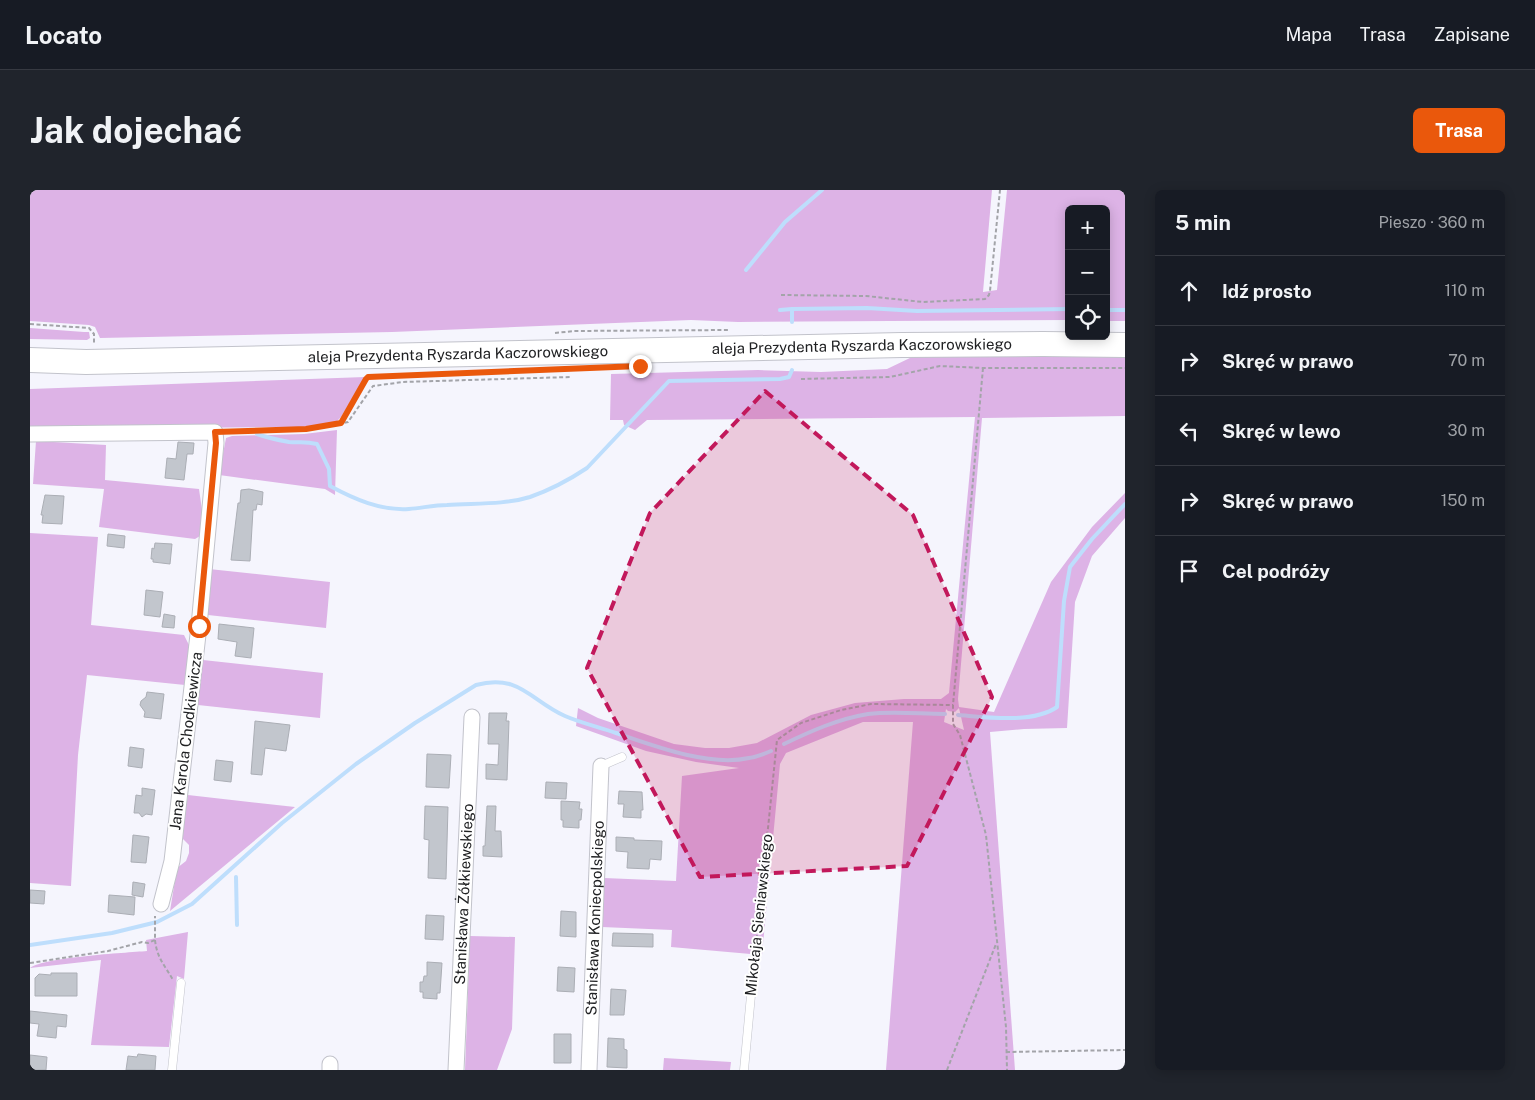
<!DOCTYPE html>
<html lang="pl">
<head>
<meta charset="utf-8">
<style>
	body { margin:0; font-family:"Public Sans",sans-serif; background:#20242c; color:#f1f3f6 }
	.controls { position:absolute; right:15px; top:15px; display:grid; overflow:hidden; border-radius:8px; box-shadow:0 2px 12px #0003 }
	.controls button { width:45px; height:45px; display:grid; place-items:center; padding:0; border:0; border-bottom:1px solid #363941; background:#171b24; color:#f1f3f6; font:25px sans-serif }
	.stop { position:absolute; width:15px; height:15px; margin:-11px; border:4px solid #ea580c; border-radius:50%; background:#fff }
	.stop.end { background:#ea580c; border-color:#fff; box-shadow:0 1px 5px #0008 }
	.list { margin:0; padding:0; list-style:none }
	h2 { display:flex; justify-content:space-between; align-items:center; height:65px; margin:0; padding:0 20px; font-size:21px }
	h2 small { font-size:16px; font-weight:400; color:#9ea1a6 }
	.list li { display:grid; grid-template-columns:32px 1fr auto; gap:15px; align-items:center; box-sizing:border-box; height:70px; padding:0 20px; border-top:1px solid #363941 }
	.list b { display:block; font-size:19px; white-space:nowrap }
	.list em { font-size:16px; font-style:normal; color:#9ea1a6 }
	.icon { flex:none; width:28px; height:28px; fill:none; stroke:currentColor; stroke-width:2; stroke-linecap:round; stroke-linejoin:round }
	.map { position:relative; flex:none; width:1095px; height:880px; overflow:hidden; border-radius:8px }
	header { display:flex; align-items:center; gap:30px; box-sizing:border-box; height:70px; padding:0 25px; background:#171b24; border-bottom:1px solid #363941 }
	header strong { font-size:24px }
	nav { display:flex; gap:28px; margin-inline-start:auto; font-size:18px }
	.intro { display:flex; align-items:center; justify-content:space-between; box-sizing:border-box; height:120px; padding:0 30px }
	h1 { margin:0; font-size:35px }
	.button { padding:12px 22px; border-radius:8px; background:#ea580c; color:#fff; font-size:18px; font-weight:700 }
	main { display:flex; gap:30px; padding:0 30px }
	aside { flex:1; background:#171b24; border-radius:8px; box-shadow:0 2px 12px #0003 }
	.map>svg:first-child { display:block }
	.green { fill:#ddb3e6; fill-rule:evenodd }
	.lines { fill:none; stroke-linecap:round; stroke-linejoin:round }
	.stream { stroke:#bedefc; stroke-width:4 }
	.building { fill:#c2c6cd; stroke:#abaeb5 }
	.service-casing { stroke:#c2c3cb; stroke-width:9 }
	.minor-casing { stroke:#c2c3cb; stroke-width:17 }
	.primary-casing { stroke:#c2c3cb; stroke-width:26 }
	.path { stroke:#a3a4a9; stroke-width:2; stroke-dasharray:4 2.5; stroke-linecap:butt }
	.service { stroke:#fff; stroke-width:8 }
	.minor { stroke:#fff; stroke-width:15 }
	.primary { stroke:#fff; stroke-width:24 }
	.route { stroke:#ea580c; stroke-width:6 }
	.marked { fill:#c2185b; fill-opacity:0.2; stroke:#c2185b; stroke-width:4; stroke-dasharray:10 6; stroke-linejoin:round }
	.labels { text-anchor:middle; stroke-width:4; stroke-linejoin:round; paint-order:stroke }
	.street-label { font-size:15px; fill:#202123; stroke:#fff }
</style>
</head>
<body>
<header>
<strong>Locato</strong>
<nav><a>Mapa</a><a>Trasa</a><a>Zapisane</a></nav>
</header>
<div class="intro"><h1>Jak dojechać</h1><a class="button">Trasa</a></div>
<main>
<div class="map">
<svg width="1095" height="880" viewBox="0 0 1095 880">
	<rect width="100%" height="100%" fill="#f5f5fd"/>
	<path class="green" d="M0,0H962L953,102L967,100L977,0H1095V131H1076V19H1039V130L708,132L661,130L362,142L70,148L65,137L59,135L0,131Z
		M0,138L54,142H59L60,148L57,150L0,149Z
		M958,165L1095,167V226L952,228L928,509L929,517L964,522L1021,392L1062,337L1095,303V328L1062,366L1045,412L1037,538L994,539L960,542L985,880H856L883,532H833L756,563L750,574L732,765L641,757L642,740L572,737L574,688L646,691L652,586L709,578L666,572L616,561L546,536L548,518L568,528L644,554L675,558H699L727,553L781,525L825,513L874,509H911L919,503L945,227L617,230L605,240L594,235L593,230H580L581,184L728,180L791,182L857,179L882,167ZM929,518L934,540L914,532L916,519L918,521L925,522Z
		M335,187L311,227L305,233L273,237L0,239V199Z
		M307,240L305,305L295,299L189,285L196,248L202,246L274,244Z
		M6,251L76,255L75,290L169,299L173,327L170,346L165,349L69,337L74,299L3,294Z
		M0,343L68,347L61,435L154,445L160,457L155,495L57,485L48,565L41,696L0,693Z
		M179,379L300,392L296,438L178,425L176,420Z
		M173,470L293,483L290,528L168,515L170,474Z
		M158,605L265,617L140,721L147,678L156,671L159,663V655L151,647Z
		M158,742L154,789L147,786L139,857L61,855L71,770L0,778C15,767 94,763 117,761L116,750Z
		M440,746L485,747L482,839L467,880H435Z
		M634,868L701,872L700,880H633Z"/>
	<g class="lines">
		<path class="stream" d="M716,80L755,32L792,0
			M762,119L837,118L887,121L1039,119
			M750,120L762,119V132
			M1076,120H1095
			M227,244C238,248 248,250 259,252C270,253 274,251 287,254L299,279L300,296C324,309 351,321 379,319C392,318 404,315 417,315C444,313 474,315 500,307C520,300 539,290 557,278L639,191L750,189L759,187L762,180
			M928,525C955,527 1003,534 1027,517L1034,411L1040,377L1062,349L1095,314
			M754,554C781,541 808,529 838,524C863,521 890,524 915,524
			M206,687L207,735
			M0,755L82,743L127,732L162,714L252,633L326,574L385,533L446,495C489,483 501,511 535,526C551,533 569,537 586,543C624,556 679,577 719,568C726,567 734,564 741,561"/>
	</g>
	<path class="building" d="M148,252L164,253L163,264H157L154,290L135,288L137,268L146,269Z
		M219,299L233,302L232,315L227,314L226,320H223L220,371L201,370L208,313H210L211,300Z
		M15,305L34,306L32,334L12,333L13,325H11Z
		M78,344L95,346L94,358L77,356Z
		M125,353L142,354L140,374L123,372V369H121L122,358L124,359Z
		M116,400L133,402L130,427L114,425Z
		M134,424L145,426L144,438L132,437Z
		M189,434L224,438L221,468L205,466L207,452L188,449Z
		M117,502L134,504L131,529L114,527L115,522L110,515L111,511L116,507Z
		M459,523H477L476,531H479L477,590L456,589V574L468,575L469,554H458Z
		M225,531L260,535L256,561L235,558L232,585L221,584Z
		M100,557L114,559L112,578L98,576Z
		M397,564L421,565L419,598L396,597Z
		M186,570L203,572L201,592L184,590Z
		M516,592L537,593L536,609L515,608Z
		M112,598L125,600L122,625L116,624L112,627L109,623H104L106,605L112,606Z
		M589,601L612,602L613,620H611V628L593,627L594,614H588Z
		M531,611L550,612L549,619H552L551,630H549V638L533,637V630H531Z
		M395,616L418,617L416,689L398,688L399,650L394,649Z
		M457,616H466L465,641H471L472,667L453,666V656H455Z
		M103,645L119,647L116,673L101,672Z
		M586,647L604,648V650L632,651L631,670L620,669L619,679L597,678L598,662L586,661Z
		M103,692L115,694L113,707L102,705Z
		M0,700L15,701L14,714L0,713Z
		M79,705L105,707L104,725L78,722Z
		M531,721L546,722V747L530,746Z
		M396,725L414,726L413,750L395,749Z
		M583,743L623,744V757L582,756Z
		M397,772L412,773L410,803H407V809L393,808V802H390V792H393L394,786H397Z
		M528,777L545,778L544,802L527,801Z
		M21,783H47V806H5V788L9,784L21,785Z
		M581,799L596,800L594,825H580Z
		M0,821L37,825L36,837L27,836L26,848L7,846L9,834L0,833Z
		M524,844H541V873H524Z
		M578,848L594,849V859L597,860V878L577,877Z
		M108,864L126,866L125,880H96L98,866L107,867Z
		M0,865L17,867L16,880H0Z"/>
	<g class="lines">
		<defs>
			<path id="service" d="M571,576L592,567
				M142,880L151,793
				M714,880L723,784"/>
			<g id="minor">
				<path d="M0,244L185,242L186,253L169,436L142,671L131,714"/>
				<path d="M300,880V874"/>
				<path id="s1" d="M426,880L442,527"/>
				<path id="s2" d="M559,880L571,576"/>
			</g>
			<g id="primary">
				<path id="s3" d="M0,170L56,172L872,155L1013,154L1095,155"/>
			</g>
		</defs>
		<use href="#service" class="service-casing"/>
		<use href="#minor" class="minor-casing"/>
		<use href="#primary" class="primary-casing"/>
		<path class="path" d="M751,105L836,106L893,112L955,109L959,105L960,101L970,0
			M0,134L59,138L64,144V153
			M525,143L544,141L700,140
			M953,178L923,515V534L930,545L956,645L976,837L977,880
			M771,189L860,187L910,176L953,178H1095
			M311,233L336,189L338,187L406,184
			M198,242L276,239L301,236L318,232L343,196L373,192L540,187
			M125,750C127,768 134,774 143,790
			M0,773L78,761L112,752L118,753L125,750V726
			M724,775L747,550L771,533L811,520L841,514L923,515
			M976,862L1095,860
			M917,880L966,754"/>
		<use href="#service" class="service"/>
		<use href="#minor" class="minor"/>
		<use href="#primary" class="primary"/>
	</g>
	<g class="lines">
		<path class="route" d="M169,436L186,253L185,242L276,239L311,233L336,189L338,187L610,176"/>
	</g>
	<path class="marked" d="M735,201L883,325L962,507L877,676L670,687L557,478L620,323Z"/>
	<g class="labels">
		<g class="street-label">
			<text dy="5" stroke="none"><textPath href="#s3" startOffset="832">aleja Prezydenta Ryszarda Kaczorowskiego</textPath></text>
			<text dy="5" stroke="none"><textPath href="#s3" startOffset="428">aleja Prezydenta Ryszarda Kaczorowskiego</textPath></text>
			<text transform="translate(156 551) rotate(-83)" y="5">Jana Karola Chodkiewicza</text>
			<text dy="5" stroke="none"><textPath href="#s1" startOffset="176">Stanisława Żółkiewskiego</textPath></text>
			<text transform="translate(729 725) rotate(-84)" y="5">Mikołaja Sieniawskiego</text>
			<text dy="5" stroke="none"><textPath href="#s2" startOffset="152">Stanisława Koniecpolskiego</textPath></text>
		</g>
	</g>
</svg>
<div class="controls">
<button>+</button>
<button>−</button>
<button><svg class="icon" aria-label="locate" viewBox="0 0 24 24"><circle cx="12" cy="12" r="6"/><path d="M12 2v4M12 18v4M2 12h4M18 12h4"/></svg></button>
</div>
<div class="stop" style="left:169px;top:436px"></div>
<div class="stop end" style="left:610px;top:176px"></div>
</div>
<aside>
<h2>5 min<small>Pieszo · 360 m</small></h2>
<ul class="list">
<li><svg class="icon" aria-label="ahead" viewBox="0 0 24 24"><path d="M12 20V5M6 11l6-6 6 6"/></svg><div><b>Idź prosto</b></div><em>110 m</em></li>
<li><svg class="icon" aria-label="right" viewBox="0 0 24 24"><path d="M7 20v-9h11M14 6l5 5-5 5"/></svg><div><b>Skręć w prawo</b></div><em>70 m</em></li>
<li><svg class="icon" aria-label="left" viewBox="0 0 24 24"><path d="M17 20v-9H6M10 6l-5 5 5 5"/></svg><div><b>Skręć w lewo</b></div><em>30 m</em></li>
<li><svg class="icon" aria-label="right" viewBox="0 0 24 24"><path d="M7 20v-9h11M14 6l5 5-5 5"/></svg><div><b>Skręć w prawo</b></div><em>150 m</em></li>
<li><svg class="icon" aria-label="arrive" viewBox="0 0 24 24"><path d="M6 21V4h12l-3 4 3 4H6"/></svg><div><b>Cel podróży</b></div></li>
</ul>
</aside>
</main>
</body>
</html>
